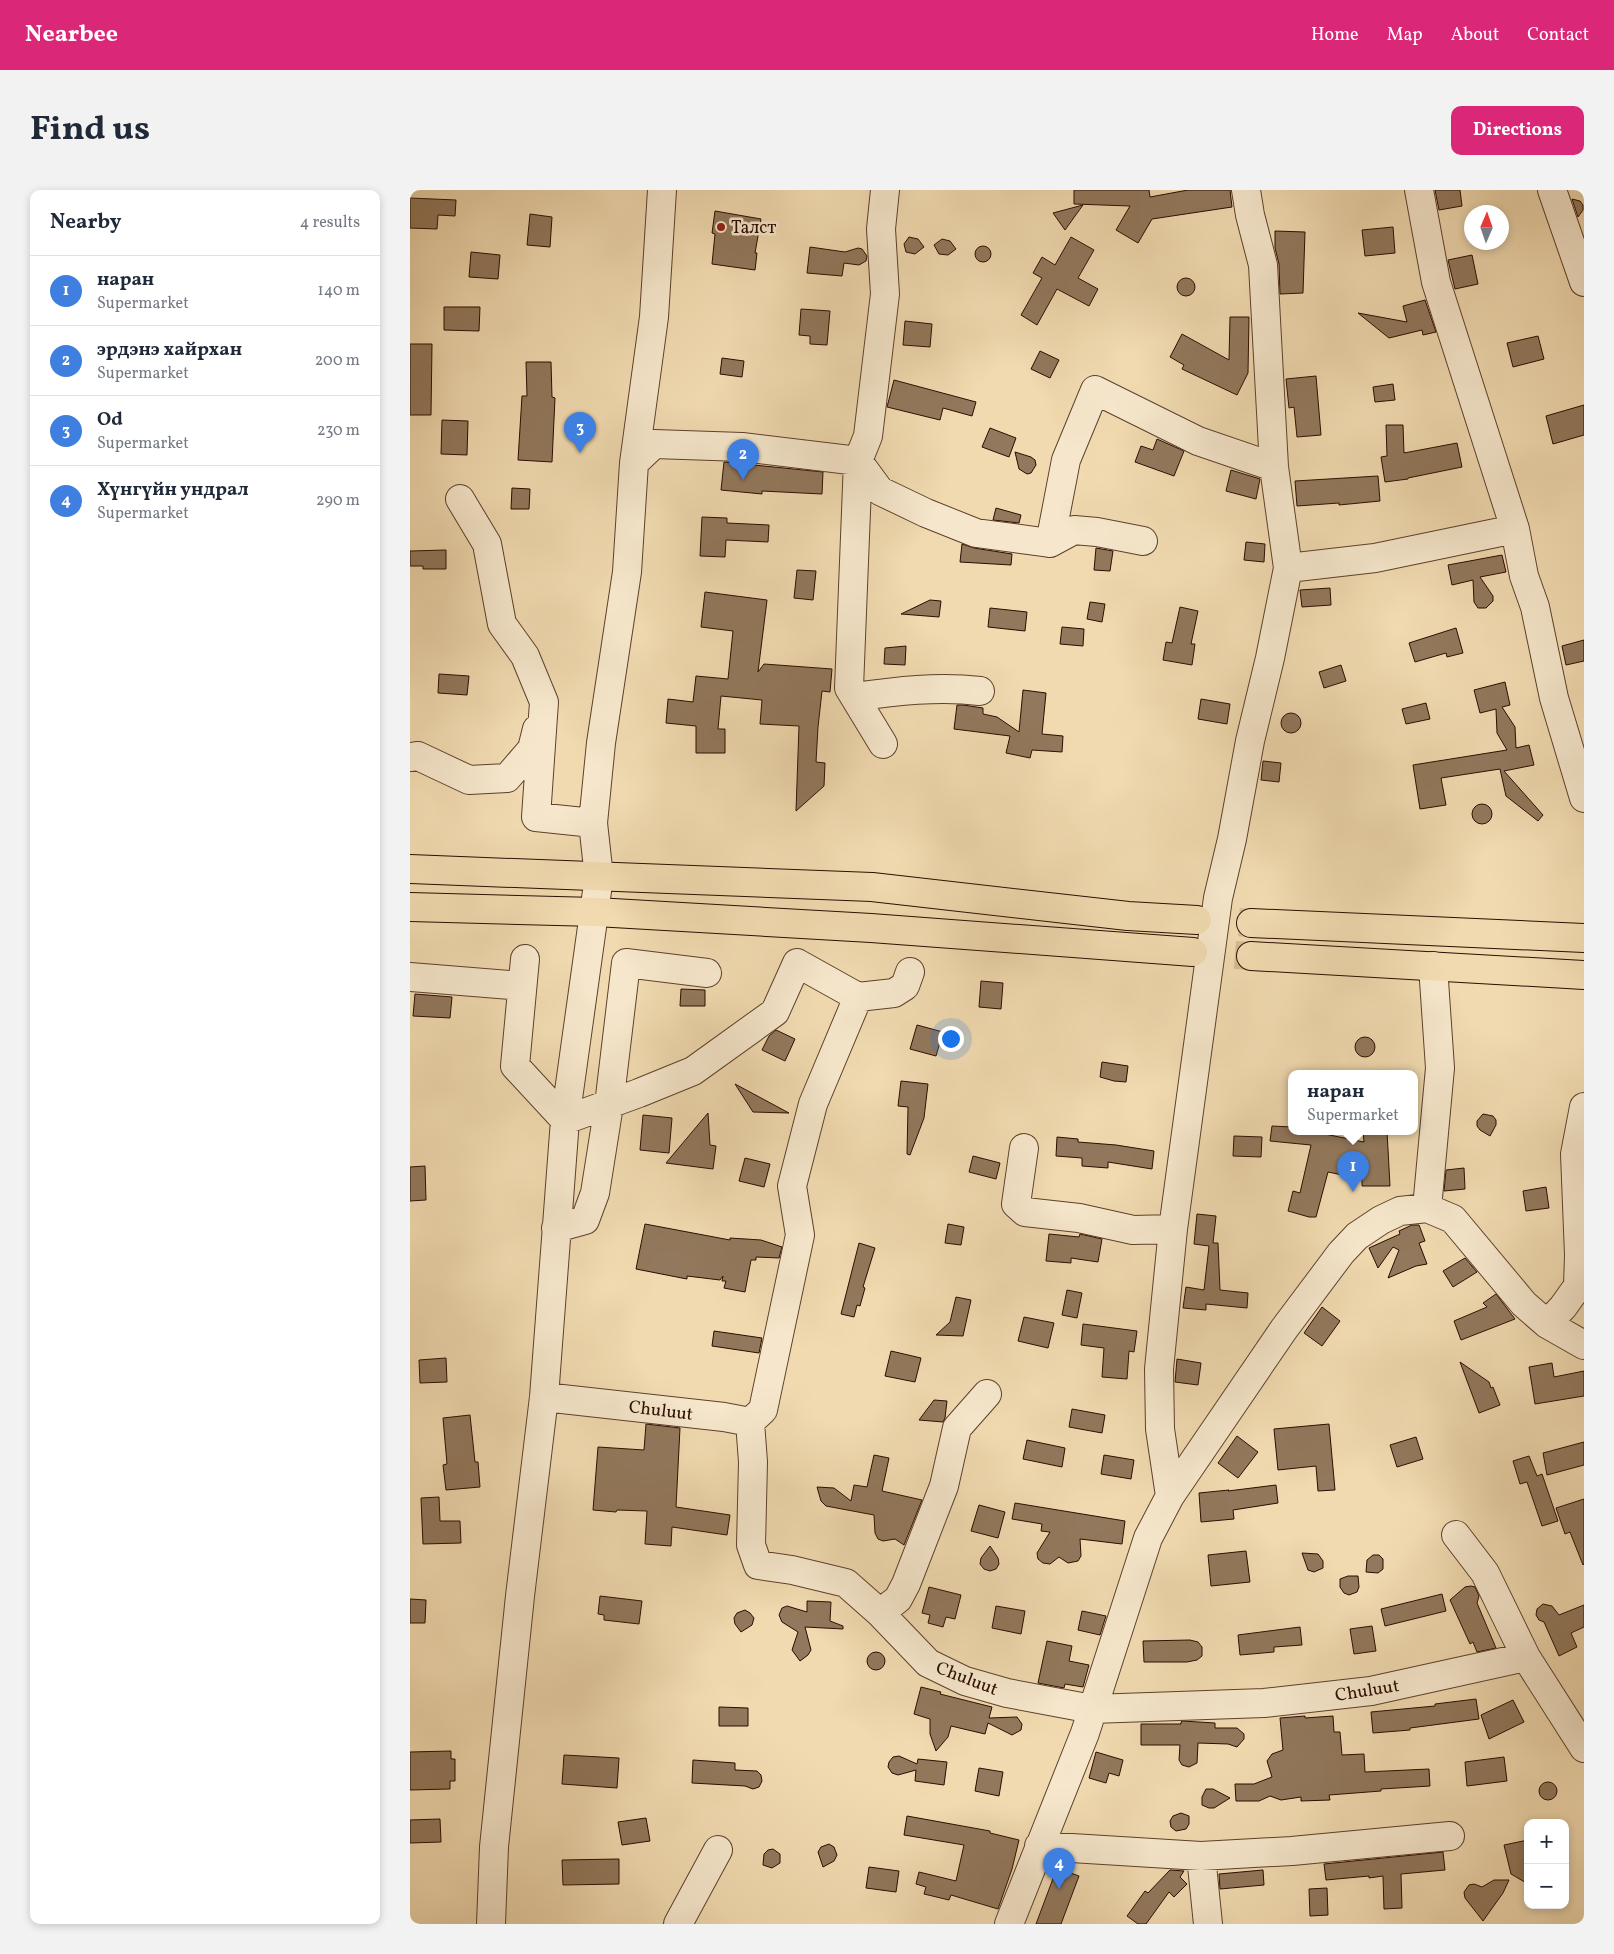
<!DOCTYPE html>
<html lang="en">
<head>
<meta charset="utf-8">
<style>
	body { margin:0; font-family:Vollkorn,serif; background:#f2f2f3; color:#1f2937 }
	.controls { position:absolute; right:15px; bottom:15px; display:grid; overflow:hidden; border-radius:10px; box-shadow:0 2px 8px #0003 }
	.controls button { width:45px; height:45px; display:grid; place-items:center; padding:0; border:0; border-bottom:1px solid #e0e1e3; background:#fff; color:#1f2937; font:25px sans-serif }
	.compass { position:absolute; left:1054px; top:15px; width:45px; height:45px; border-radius:50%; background:#fff; box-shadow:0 2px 8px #0003; rotate:2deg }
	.you { position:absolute; left:540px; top:848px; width:18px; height:18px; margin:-12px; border:4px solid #fff; border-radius:50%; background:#1a73e8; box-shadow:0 0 0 8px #1a73e833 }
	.badge { display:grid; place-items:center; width:32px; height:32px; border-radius:50%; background:#db2777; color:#fff; font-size:16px; font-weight:700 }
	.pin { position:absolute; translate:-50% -41px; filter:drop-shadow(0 1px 2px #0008) }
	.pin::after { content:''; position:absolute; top:26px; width:18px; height:15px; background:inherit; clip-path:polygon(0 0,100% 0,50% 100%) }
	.popup { position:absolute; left:878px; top:880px; width:130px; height:65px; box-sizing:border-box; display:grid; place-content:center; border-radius:10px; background:#fff; filter:drop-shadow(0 1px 4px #0005); font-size:16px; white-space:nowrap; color:#747a83 }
	.popup b { font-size:19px; color:#1f2937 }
	.popup::after { content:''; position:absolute; left:50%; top:100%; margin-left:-10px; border:10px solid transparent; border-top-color:#fff }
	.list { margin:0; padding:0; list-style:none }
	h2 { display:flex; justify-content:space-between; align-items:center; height:65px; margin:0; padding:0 20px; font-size:21px }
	h2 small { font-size:16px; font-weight:400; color:#747a83 }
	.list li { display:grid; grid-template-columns:32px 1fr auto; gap:15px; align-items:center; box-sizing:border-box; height:70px; padding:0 20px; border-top:1px solid #e0e1e3 }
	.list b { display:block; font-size:19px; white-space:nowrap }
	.list p { margin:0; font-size:16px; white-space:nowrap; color:#747a83 }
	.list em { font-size:16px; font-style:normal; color:#747a83 }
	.map { position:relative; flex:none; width:1174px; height:1734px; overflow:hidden; border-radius:10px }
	header { display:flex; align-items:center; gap:30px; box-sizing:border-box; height:70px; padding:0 25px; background:#db2777; color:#fff }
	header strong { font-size:24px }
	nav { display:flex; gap:28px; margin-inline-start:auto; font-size:18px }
	.intro { display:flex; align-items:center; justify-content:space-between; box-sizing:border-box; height:120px; padding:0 30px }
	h1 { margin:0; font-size:35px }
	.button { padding:12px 22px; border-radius:10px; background:#db2777; color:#fff; font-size:18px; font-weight:700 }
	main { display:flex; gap:30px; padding:0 30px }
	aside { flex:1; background:#fff; border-radius:10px; box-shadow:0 2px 8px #0003 }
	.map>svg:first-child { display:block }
	.building { fill:#92785c; stroke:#2b0d00 }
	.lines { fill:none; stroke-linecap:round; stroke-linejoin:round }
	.major-tunnel { stroke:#d3bb96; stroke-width:28; stroke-dasharray:28 14; stroke-linecap:butt }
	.minor-casing { stroke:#5c402c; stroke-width:30 }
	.major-casing { stroke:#2b0d00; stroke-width:30 }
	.minor { stroke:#f6e7cc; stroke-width:28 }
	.major { stroke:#f1dab0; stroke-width:28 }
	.poi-dot { fill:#8f2418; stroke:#f6e7cc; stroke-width:2 }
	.labels { text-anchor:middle; stroke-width:5; stroke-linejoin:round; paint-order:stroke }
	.poi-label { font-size:18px; fill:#2b0d00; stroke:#f6e7cc; text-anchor:start }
	.street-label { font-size:18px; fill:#2b0d00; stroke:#f6e7cc }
</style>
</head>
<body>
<header>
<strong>Nearbee</strong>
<nav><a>Home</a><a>Map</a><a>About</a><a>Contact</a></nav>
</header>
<div class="intro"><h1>Find us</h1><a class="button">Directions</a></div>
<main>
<aside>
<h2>Nearby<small>4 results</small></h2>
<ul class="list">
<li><span class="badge" style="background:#3f7fe0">1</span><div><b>наран</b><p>Supermarket</p></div><em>140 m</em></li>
<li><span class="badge" style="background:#3f7fe0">2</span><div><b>эрдэнэ хайрхан</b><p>Supermarket</p></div><em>200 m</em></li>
<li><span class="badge" style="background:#3f7fe0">3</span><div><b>Od</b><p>Supermarket</p></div><em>230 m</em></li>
<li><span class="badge" style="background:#3f7fe0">4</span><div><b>Хүнгүйн ундрал</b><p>Supermarket</p></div><em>290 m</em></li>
</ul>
</aside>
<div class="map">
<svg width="1174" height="1734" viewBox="0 0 1174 1734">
	<rect width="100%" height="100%" fill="#f1dab0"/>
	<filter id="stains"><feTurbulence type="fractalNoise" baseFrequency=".004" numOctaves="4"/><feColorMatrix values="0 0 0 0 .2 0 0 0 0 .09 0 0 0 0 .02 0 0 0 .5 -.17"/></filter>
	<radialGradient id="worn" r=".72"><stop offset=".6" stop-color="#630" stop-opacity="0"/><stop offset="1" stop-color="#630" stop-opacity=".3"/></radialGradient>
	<path class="building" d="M664,0H739L740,7L778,0H820L822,17L742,29L728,53L706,40L720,16L664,14Z
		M1025,0H1050L1052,16L1029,20Z
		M0,8L46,10L45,26L28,25L27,39L0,38Z
		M1162,9L1170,11L1173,15V20L1168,27Z
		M673,15L655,40L643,23Z
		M305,21L351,29L345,63H347L345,80L302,74L305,44L302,43Z
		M120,24L142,27L140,57L117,55Z
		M983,37L985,63L955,66L952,40Z
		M865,41L895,42L893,103L870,104L869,74L865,58Z
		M499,47L508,49L514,57L505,64L496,62L494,54Z
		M661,47L684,60L668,88L688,99L679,116L647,99L627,135L611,125L632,88L623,83L632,67L645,75Z
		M532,49L540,51L546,59L538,65L529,64L524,55Z
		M565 64a8 8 0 1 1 16 0a8 8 0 1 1-16 0Z
		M400,57L435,62L448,58L452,59L457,66L456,71L449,75L434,73L432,86L397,83Z
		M61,62L90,65L88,89L59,87Z
		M1062,65L1068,94L1045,99L1038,70Z
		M767 97a9 9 0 1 1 18 0a9 9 0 1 1-18 0Z
		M1015,110L1026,142L1013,145L1012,140L979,148L948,123L997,132L993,116Z
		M34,117H70L69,141L34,140Z
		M391,119L420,121L417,155L400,154V146L389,145Z
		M820,127H839L838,183L827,205L772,179L774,175L760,167L772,144L819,170Z
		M495,131L522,134L520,157L493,155Z
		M1128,146L1134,169L1103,177L1097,153Z
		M0,154H22L21,225H0Z
		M630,161L649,170L640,188L621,179Z
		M312,168L334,171L332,187L310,184Z
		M116,172H141L142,207L145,208L142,272L108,270L112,206H117Z
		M906,186L911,245L887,247L884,217L879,218L876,189Z
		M484,190L566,212L562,226L533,218L530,230L477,217Z
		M983,194L985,210L965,212L963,197Z
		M1174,215V245L1143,254L1136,226Z
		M32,230L58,231L57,265L31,264Z
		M976,235H993L994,263L1047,253L1052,277L998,288V289L975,292L971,267L977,266Z
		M580,238L606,248L599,267L572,257Z
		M747,249L774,261L764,286L725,272L731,256L743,260Z
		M605,262L621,267L625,270L626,275L621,283L617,284L609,279Z
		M314,272L413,282L412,304L352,301V304L311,300Z
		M821,280L850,289L846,309L816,301Z
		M968,286L970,311L929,315V313L887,316L885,291Z
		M102,298L120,299L119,319H101Z
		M586,318L611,325L609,333L583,330Z
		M292,327L317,328V333L359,335L358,352L316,350L315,367L290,366Z
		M836,352L855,354L854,372L834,370Z
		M552,354L564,358L602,364L601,375L550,372Z
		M686,358L703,361L700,381L684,380Z
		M36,360V379H13V376H0V361Z
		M1092,365L1096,382L1070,387L1083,406V411L1076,418H1068L1064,412L1063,390L1042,395L1038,375Z
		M387,380L406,381L403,410L384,408Z
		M920,398L921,415L892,417L890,400Z
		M295,402L357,410L348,482L354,474L422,479L420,502L412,501L408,537L406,572L415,573L414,596L386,621L389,536L350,534L352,510L311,506L308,539H315V563H286V536L256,533L258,509L283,512L286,486L318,489L323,441L291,437Z
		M520,410L531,411L529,427L491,424Z
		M680,412L695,414L692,432L677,429Z
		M770,417L788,421L781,454H785L782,475L753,470L756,452L762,453Z
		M580,418L617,422L615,441L578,437Z
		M652,437L674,439L673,456L650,454Z
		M1046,438L1053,463L1037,467L1036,463L1005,472L999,453Z
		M1174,450V471L1156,475L1152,456Z
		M496,456L495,475L474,474L475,458Z
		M931,475L936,491L914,498L909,482Z
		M29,484L59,486L57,505L28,503Z
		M1095,492L1100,515L1092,517L1105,537L1106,558L1119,555L1124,575L1094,581L1133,625L1128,631L1096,606L1090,579L1031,588L1036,615L1010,619L1003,575L1097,560L1087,543L1086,519L1070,523L1064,500Z
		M613,500L636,503L632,544L653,546L652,562L622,560L620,568L596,563L600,546L544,539L547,515H553L573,518V524L587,527L609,542Z
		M791,509L820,514L817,534L788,529Z
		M1016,513L1020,529L996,534L992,519Z
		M871 533a10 10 0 1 1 20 0a10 10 0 1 1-20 0Z
		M853,571L871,573L869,592L851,590Z
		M1062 624a10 10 0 1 1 20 0a10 10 0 1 1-20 0Z
		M571,791L593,793L591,819L569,817Z
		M271,799L295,800V816H270Z
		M5,804L42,807L40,828L3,826Z
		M507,835L533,842L526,866L500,859Z
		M366,840L385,849L375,871L352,860L359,846Z
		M945 857a10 10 0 1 1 20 0a10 10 0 1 1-20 0Z
		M692,872L718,876L716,892L704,891L690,887Z
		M491,891L518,894L514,928L500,965L497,964L498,917L488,916Z
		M325,894L379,923L343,922Z
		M298,923L300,955L306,956L303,979L256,973Z
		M1073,924L1083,926L1086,930V935L1080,946L1070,940L1067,936V931Z
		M233,925L262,928L259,963L230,960Z
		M862,936L882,937V941H900L954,952L953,941H977L980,996H952V989L918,982L906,1027H899L878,1021L883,1001L890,1003L901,955L860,951Z
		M824,946L852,947L851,967L823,966Z
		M647,947L668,949V952L706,955L744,961L742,979L698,972V978L672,976V968L646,966Z
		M563,966L590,973L586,989L559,982Z
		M335,968L360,974L354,997L329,991Z
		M15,976L16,1010L0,1011V977Z
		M1054,978L1055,999L1034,1001L1036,980Z
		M1136,997L1139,1018L1116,1021L1113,1001Z
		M787,1024L806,1026L803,1053H808L810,1100L838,1103L837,1118L796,1114V1120L773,1118L776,1097L794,1100L799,1056L784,1054Z
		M235,1034L320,1050V1048L351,1050L372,1057L369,1068L346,1067V1070H341L335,1102L314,1098L316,1091H312L313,1086L310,1090L277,1086V1089L226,1079Z
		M538,1034L554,1037L551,1055L535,1053Z
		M1002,1035H1009L1015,1051L1009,1053L1017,1074L1006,1076L978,1088L989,1060L983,1057L968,1078L959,1058L990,1044L989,1041Z
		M639,1044L669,1047L670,1044L692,1049L688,1072L661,1068V1073L636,1071Z
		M449,1053L465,1058L453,1097L455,1098L450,1116L447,1115L444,1127L431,1124Z
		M1055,1068L1067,1082L1043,1097L1033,1081Z
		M657,1100L672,1103L667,1128L652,1125Z
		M1086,1104L1105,1129L1051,1150L1044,1131L1077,1117L1073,1113Z
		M546,1107L561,1110L553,1146L526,1145L540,1132Z
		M912,1117L930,1131L912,1156L894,1143Z
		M614,1127L644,1133L638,1158L608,1151Z
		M673,1134L727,1141L724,1162L719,1161L717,1189L692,1187L694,1158L671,1155Z
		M304,1141L352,1148L349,1163L302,1156Z
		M481,1161L511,1168L505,1192L475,1186Z
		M36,1168L37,1192L10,1193L9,1170Z
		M767,1169L791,1173L788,1195L765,1192Z
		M1050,1172L1079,1192L1081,1198L1083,1197L1090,1215L1069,1223Z
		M1142,1173L1144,1187L1174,1181V1206L1125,1214L1119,1177Z
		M524,1210L537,1211L535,1228L533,1232L509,1230Z
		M662,1219L695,1225L692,1243L659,1237Z
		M60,1225L65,1272H68L70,1297L36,1300L33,1275L37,1274L33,1228Z
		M236,1234L270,1238L266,1317L320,1325L317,1345L262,1337L261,1356L235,1354L237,1321L207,1320L206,1322L183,1320L188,1257L234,1260Z
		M919,1234L925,1300L908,1301L906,1276L868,1280L864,1239Z
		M827,1246L848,1262L828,1288L808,1273Z
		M1006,1247L1013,1269L987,1277L980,1255Z
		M617,1250L655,1258L652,1277L613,1269Z
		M1174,1252V1275L1137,1285L1133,1263Z
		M464,1265L479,1268L472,1301L512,1310L494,1355L485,1349L473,1351L468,1349L465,1343L464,1325L416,1316L411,1311L407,1297L424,1298L441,1311L444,1295L457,1297Z
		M694,1265L724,1270L721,1289L691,1284Z
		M1119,1266L1127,1286L1132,1284L1148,1331L1132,1336L1117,1292L1110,1294L1103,1271Z
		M866,1295L868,1313L823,1320L824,1329L791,1332L789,1303L819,1300L818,1301Z
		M29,1307L30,1331H50L51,1353L13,1354L11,1308Z
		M1174,1309V1374L1173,1375L1160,1342L1155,1344L1146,1318Z
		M605,1313L715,1331L712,1354L670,1349L671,1366L668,1371L658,1373L649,1367L640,1374L633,1373L628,1369L627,1363L640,1342L631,1341L632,1334L602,1329Z
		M569,1315L595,1322L588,1348L561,1341Z
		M580,1356L588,1368L589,1374L586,1379L580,1381L574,1379L570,1374L571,1368Z
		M836,1361L840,1392L801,1396L798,1365Z
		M892,1363L908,1364L913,1371V1378L904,1382L898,1380Z
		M963,1365H969L973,1369V1379L968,1383L956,1382L957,1370Z
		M938,1386H948L949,1397L947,1402L939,1405L934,1403L930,1397V1389Z
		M1061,1396L1065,1397L1069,1406L1067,1413L1086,1458L1067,1462L1063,1452L1060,1454L1040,1410L1055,1397Z
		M519,1397L551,1405L545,1429L536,1427L533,1437L518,1433L520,1425L512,1423Z
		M1032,1404L1036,1421L975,1436L971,1419Z
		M190,1406L232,1411L229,1434L194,1430V1425L188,1424Z
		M0,1409L16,1410L15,1433H0Z
		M397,1411L421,1412L420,1431L433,1436V1439L395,1437L401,1460L398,1465L390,1471L382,1460L388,1442L372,1432L369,1425L372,1418L377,1416L397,1422Z
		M1133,1414L1142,1416L1149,1425L1174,1415V1437L1161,1443L1167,1457L1149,1466L1134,1432L1129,1430L1126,1425L1127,1419Z
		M586,1416L615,1421L611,1444L582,1438Z
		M335,1420L340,1423L344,1428L342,1435L331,1442L325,1434L324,1428L327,1423Z
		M672,1421L696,1426L690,1445L668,1440Z
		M962,1436L966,1461L944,1464L940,1439Z
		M890,1437L892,1455L864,1457V1462L830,1465L828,1445Z
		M780,1450L788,1452L792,1457V1466L787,1470L777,1472H734L733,1451Z
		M637,1451L662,1456L659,1471L679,1475L673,1497L655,1494L654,1498L628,1493Z
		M457 1471a9 9 0 1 1 18 0a9 9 0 1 1-18 0Z
		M511,1497L531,1502L530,1504L582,1517L579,1528L607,1527L612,1534L611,1540L602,1545L578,1533L575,1544L541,1536L538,1547L526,1561L520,1544V1529L504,1524Z
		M1066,1509L1069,1529L1000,1538V1540L963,1543L961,1522L1025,1516V1514Z
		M1103,1510L1114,1532L1079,1549L1071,1525Z
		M309,1517L338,1518V1536H309Z
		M895,1526V1528L923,1526L924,1542H930L932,1565L954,1564L955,1582L1019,1579L1020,1596L971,1599V1601L919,1605L920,1610L891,1611V1607L871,1610L860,1606L849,1611H826L825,1594H844L862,1587L857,1571L862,1564L873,1560L870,1528Z
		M772,1531L805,1533V1538H827L834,1544V1549L827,1557L818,1554L788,1553L787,1573L779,1577L772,1575L769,1570L770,1555H731V1534H771V1532Z
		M41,1561V1569H45V1591H40V1599L0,1600V1562Z
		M686,1562L713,1570L709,1586L699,1583L696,1593L679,1588Z
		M154,1565L209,1568L207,1598L152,1594Z
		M489,1566L507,1574L508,1569L537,1572L534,1595L505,1591L506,1580L488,1585L482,1583L478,1577L479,1572L483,1567Z
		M1094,1567L1097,1591L1057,1596L1055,1572Z
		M283,1570L325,1573V1580L347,1581L351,1585L352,1591L349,1597L343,1599L335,1596L282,1593Z
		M569,1578L593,1582L589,1606L565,1601Z
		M1129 1601a9 9 0 1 1 18 0a9 9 0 1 1-18 0Z
		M796,1599H803L820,1608L804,1618H799L792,1615V1607Z
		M771,1623L779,1626V1634L776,1639L766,1641L761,1637L760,1631L763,1626Z
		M497,1626L580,1641V1643L609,1650L602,1679L588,1719L541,1705L539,1710L514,1704L516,1697L506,1694L509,1682L546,1691L554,1655L494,1645Z
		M236,1628L240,1651L212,1655L208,1632Z
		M30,1629L31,1652L0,1653V1630Z
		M1118,1650V1694L1101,1684L1094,1655Z
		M419,1654L424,1657L427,1665L424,1671L413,1677L408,1662L411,1657Z
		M363,1659L370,1664V1673L362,1678L353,1675L354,1664L358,1660Z
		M1033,1662L1035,1680L991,1684L992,1718L974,1719L973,1686L959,1688V1686L916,1690L914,1674Z
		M209,1669V1694L153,1695L152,1670Z
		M459,1677L489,1681L486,1702L456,1698Z
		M647,1678L669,1686L651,1734H626Z
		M760,1680L774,1681L770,1687L777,1694L764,1707L759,1702L736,1734H728L717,1726L735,1701L738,1703Z
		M853,1680L854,1695L810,1699L809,1684Z
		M1084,1690H1099L1093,1703L1073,1731L1055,1708L1054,1702L1059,1695L1064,1694L1072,1697Z
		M917,1698L918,1725L900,1726L899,1699Z"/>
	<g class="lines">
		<path class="major-tunnel" d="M787,730L841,733
			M783,762L841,766"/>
		<defs>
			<path id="minor" d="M1009,0L1026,92L1105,339L1114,386L1125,417L1144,508L1174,608
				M1142,0L1174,92
				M224,273L244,254L332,257L448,271L470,301L516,323L566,343L640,353L656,270L685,200L788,251L864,277
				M50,309L77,354L92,434L115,466L134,512L126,627L183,633
				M640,353L664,340L687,342L733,351
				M878,378L965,368L1105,339
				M445,507C486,501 528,496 570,501
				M473,554L439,498L448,271L458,246L475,104L471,39L475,0
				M0,567L8,566L59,590L97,588L122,559L127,539
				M115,769L105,876L155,930L229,903L283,881L365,822L387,773L448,807
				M0,787L112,796
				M614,958L606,1014L615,1022L669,1028L723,1040L763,1039
				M1017,1018L1030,878L1023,776
				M146,1038L175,1030L185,1003L199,915L216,773L297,783
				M1137,1134L1153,1117L1168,1096L1169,1065L1165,964L1174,917
				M134,1207L314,1227L340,1232L343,1272L341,1355L348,1375L382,1380L436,1393L470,1423L518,1473L555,1491L597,1503L682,1519L854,1513L961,1501L1116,1467
				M340,1232L353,1220L390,1045L382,996L403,914L448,807L484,803L495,796L500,782
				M760,1306L750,1239L749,1179L763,1039L808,708L822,649L840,551L860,468L878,378L864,277L853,75L840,25L836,0
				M1046,1345L1075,1383L1116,1467L1174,1558
				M470,1423L488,1409L496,1394L534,1296L547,1238L577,1204
				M629,1656L791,1666L882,1661L1040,1646
				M791,1666L798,1734
				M81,1734L84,1657L110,1406L134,1207L155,930L189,687L183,633L191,553L217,382L224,273L244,127L252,0
				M268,1734L308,1660
				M599,1734L675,1543L738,1348L760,1306L874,1139L931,1063L947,1046L971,1030L990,1021L1017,1018L1043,1029L1114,1114L1137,1134L1174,1155"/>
			<path id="major" d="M0,679L462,697L718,726L787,730
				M0,717L186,722L461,738L783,762
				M841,733L1174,748
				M841,766L1174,785"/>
		</defs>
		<use href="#minor" class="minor-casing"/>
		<use href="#major" class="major-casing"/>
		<use href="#minor" class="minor"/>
		<use href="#major" class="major"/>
	</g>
	<circle class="poi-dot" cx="311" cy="37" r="5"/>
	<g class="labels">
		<g class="poi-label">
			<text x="321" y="43">Талст</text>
		</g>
		<g class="street-label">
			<text transform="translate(251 1220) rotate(7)" y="6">Chuluut</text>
			<text transform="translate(557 1488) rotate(21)" y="6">Chuluut</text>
			<text transform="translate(957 1500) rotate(-9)" y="6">Chuluut</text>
		</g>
	</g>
	<rect width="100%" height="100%" filter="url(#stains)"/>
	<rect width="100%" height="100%" fill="url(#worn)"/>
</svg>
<div class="controls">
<button>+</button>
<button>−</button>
</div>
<svg class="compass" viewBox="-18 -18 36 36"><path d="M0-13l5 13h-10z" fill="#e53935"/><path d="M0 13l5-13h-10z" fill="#747a83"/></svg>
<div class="you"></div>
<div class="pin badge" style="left:943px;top:1002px;background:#3f7fe0">1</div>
<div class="popup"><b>наран</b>Supermarket</div>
<div class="pin badge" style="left:333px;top:290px;background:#3f7fe0">2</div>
<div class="pin badge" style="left:170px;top:263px;background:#3f7fe0">3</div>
<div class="pin badge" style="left:649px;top:1699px;background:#3f7fe0">4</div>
</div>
</main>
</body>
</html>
